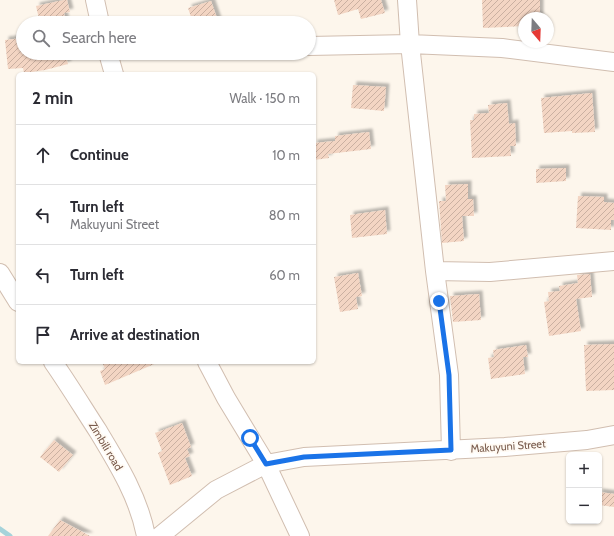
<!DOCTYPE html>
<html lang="en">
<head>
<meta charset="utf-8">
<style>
	body { margin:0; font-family:Cabin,sans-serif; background:#f7f7f7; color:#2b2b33 }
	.controls { position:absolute; right:12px; bottom:12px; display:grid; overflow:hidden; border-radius:6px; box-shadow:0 1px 3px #0004 }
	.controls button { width:36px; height:36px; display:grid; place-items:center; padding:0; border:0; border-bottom:1px solid #e1e1e2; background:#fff; color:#2b2b33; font:20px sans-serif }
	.compass { position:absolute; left:518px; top:12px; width:36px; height:36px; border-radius:50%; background:#fff; box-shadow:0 1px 3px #0004; rotate:161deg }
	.stop { position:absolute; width:12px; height:12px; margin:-9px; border:3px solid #1a73e8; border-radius:50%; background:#fff }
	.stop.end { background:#1a73e8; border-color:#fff; box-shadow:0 1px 4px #0008 }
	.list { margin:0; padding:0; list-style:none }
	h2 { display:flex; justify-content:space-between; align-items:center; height:52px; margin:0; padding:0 16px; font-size:17px }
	h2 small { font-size:13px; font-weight:400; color:#7c7c81 }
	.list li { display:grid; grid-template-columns:26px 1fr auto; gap:12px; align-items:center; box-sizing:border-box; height:60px; padding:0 16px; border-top:1px solid #e1e1e2 }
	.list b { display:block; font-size:15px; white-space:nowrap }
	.list p { margin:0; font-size:13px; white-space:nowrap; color:#7c7c81 }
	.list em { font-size:13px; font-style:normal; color:#7c7c81 }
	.icon { flex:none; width:22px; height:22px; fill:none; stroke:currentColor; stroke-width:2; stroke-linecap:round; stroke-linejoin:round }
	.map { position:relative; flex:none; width:614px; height:536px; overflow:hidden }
	.search { position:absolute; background:#fff; box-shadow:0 1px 3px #0004; left:16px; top:16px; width:300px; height:44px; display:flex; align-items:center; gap:10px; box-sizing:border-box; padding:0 14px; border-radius:22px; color:#7c7c81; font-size:15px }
	.panel { position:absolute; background:#fff; box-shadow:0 1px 3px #0004; left:16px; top:72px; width:300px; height:292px; border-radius:6px }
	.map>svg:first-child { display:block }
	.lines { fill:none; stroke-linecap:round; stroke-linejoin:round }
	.stream { stroke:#a5d3da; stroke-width:5 }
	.building { fill:url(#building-hatch); filter:url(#shadow) }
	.minor-casing { stroke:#d1beb0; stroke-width:20 }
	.minor { stroke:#fff; stroke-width:18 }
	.route { stroke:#1a73e8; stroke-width:5 }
	.labels { text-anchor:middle; stroke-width:3.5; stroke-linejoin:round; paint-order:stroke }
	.street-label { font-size:11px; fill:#7a5c4d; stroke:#fffaf3 }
</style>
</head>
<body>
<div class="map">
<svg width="614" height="536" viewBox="0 0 614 536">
	<defs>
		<pattern id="building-hatch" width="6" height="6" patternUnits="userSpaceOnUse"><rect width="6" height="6" fill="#f3d5c3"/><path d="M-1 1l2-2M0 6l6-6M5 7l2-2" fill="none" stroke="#cab0a1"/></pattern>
		<filter id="shadow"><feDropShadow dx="3.5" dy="-3.5" stdDeviation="1" flood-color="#0004"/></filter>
	</defs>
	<rect width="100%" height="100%" fill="#fdf6ec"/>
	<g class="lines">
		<path class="stream" d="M0,529L10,536"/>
	</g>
	<path class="building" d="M64,0H67L70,12L64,13L66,23H40L36,6Z
		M334,0H381L385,13L361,19L358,9L338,15Z
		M482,0H540V18H524V26L483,28Z
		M211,1L218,21L211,23H193L188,8Z
		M23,38V53H65L68,64L45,70L24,73L23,68L8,69L5,40Z
		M353,85L386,87L384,111L351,108Z
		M592,93L595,132L572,133V131L544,133L541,98Z
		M507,103L509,124L515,123L516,146H510L511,156L472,158L470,120H474V114L489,113L488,105Z
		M369,132L371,149L328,154L329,158L314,160V143L335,141V136Z
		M566,168V181L536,183V169Z
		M468,184V199H473L474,216H462L464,241L442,243L439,201H446L445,185Z
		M578,196L604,197V202L614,203V220H611V230L576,228Z
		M385,210L387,234L352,238L350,215Z
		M358,273L362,296L356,297L358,309L340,312L334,277Z
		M590,274L592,297L576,299L581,331L549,336L544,302L549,301L548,292L560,291L559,286L578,283L577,275Z
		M479,294L481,320L453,322L450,296Z
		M614,344V390L586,391L584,345Z
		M526,345L528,357H523L525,374L491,379L488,358L494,357L493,350Z
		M102,362H159L105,385L100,371L105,369Z
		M182,423L191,447L187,449L190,456L185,458L192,476L170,485L158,453L162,451L155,433Z
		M54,440L73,455L59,472L40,457Z
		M599,492L614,494V507L599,505Z
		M60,520L90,536H48Z"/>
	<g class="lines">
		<defs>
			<path id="minor" d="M95,0L100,23
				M407,0L410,44L435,271L449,375L451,451
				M309,46L410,44L502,48L614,62
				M108,53L114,74
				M435,271L490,272L614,261
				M0,273L18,302
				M53,362C69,385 83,408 98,431C118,464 139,498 146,536
				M207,362L226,398L266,464L300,536
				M160,536L216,490L266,464L304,457L505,447L587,440L614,435"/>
		</defs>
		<use href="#minor" class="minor-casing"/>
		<use href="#minor" class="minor"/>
	</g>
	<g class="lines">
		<path class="route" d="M250,438L266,464L304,457L451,450L449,375L439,301"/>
	</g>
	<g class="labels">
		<g class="street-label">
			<text transform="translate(106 446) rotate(59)" y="4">Zimbili road</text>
			<text transform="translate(508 446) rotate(-4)" y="4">Makuyuni Street</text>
		</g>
	</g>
</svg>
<div class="controls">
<button>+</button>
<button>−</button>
</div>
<svg class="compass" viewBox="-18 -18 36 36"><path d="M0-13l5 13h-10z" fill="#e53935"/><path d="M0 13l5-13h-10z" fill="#7c7c81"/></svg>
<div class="stop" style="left:250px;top:438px"></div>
<div class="stop end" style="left:439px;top:301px"></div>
<div class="search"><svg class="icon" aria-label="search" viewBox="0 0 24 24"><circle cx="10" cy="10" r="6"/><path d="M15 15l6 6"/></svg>Search here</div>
<section class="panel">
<h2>2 min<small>Walk · 150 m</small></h2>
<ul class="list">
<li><svg class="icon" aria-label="ahead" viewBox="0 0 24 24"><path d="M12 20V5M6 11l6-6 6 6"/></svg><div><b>Continue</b></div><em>10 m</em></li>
<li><svg class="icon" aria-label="left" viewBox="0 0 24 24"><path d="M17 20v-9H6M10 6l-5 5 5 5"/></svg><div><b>Turn left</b><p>Makuyuni Street</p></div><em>80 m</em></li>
<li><svg class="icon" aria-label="left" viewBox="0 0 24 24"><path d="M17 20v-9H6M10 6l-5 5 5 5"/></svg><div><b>Turn left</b></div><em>60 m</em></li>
<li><svg class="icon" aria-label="arrive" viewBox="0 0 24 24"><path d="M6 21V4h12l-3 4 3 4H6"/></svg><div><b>Arrive at destination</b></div></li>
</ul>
</section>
</div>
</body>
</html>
